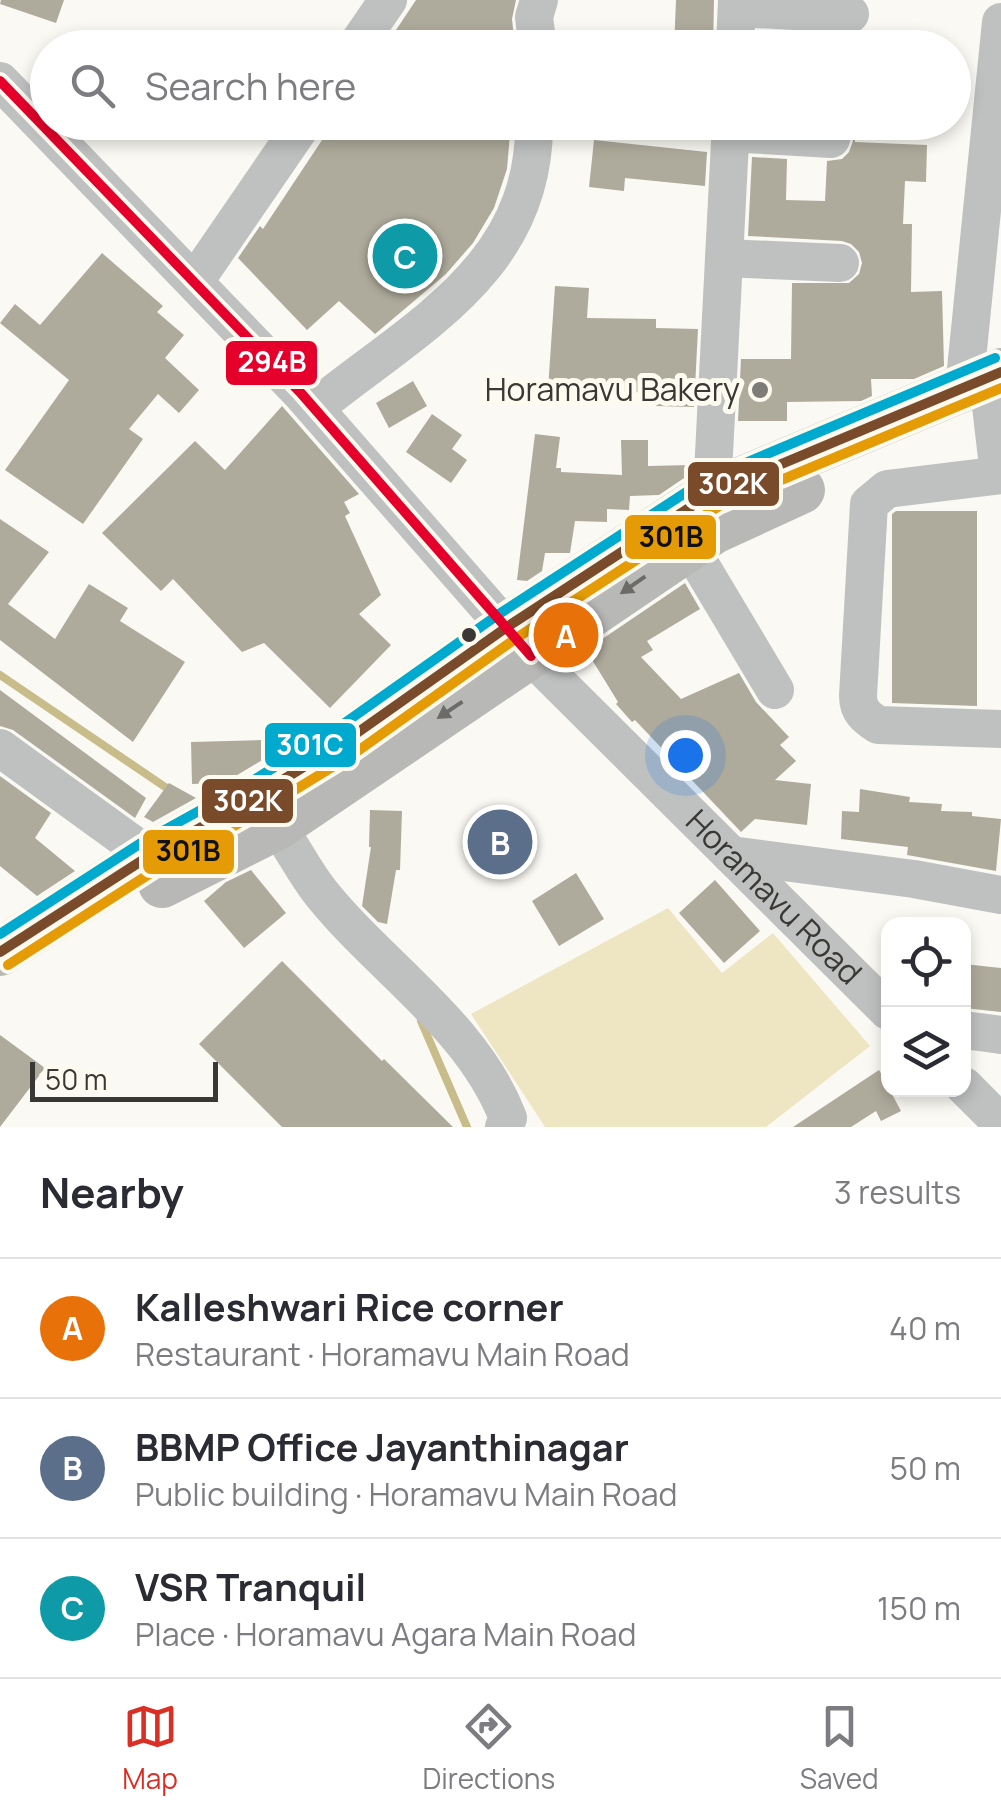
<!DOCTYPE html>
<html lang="en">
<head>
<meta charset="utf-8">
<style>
	body { margin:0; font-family:Manrope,sans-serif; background:#f2f2f3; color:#2b2b33 }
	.controls { position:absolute; right:30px; bottom:30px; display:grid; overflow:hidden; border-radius:20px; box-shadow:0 5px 15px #0003 }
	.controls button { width:90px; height:90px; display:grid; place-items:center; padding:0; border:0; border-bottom:2px solid #e1e1e2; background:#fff; color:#2b2b33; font:50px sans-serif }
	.scale { position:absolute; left:30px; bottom:25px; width:188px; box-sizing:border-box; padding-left:10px; border:5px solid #393834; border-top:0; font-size:28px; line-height:35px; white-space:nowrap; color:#393834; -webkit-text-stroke:8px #fdfaf0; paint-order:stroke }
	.you { position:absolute; left:685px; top:755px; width:35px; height:35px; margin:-25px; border:8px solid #fff; border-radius:50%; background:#1a73e8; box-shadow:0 0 0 15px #1a73e833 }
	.badge { display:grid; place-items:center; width:65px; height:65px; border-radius:50%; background:#d93025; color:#fff; font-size:32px; font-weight:700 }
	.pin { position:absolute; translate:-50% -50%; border:5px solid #fff; box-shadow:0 2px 10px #0006 }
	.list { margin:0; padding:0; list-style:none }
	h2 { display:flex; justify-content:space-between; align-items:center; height:130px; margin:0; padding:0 40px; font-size:42px }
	h2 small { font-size:32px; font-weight:400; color:#7c7c81 }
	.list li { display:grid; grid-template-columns:65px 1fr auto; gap:30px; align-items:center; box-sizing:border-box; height:140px; padding:0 40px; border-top:2px solid #e1e1e2 }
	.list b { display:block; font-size:38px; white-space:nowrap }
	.list p { margin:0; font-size:32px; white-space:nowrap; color:#7c7c81 }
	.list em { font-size:32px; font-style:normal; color:#7c7c81 }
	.icon { flex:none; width:55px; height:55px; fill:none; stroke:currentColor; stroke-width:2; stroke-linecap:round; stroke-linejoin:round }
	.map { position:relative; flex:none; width:1001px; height:1127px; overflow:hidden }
	.search { position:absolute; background:#fff; box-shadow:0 5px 15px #0003; left:30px; right:30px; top:30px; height:110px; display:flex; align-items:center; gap:25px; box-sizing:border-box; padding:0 35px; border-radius:55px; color:#7c7c81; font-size:38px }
	.sheet { height:550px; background:#fff }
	nav { display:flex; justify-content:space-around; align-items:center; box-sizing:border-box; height:140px; border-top:2px solid #e1e1e2; background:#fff; font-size:28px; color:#7c7c81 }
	nav a { display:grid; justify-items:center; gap:5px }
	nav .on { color:#d93025 }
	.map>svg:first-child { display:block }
	.green { fill:#eee6c2 }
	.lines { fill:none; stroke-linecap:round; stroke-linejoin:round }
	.stream { stroke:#c8bc8b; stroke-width:8 }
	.building { fill:#afab9c }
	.minor { stroke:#bfc1c0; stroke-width:38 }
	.major { stroke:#b8b8b7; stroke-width:48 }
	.bus-1-casing { stroke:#fdfaf0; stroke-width:18 }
	.bus-2-casing { stroke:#fdfaf0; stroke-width:18 }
	.bus-3-casing { stroke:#fdfaf0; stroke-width:18 }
	.bus-4-casing { stroke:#fdfaf0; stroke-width:18 }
	.bus-1 { stroke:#7a4b2a; stroke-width:10 }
	.bus-2 { stroke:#e49b05; stroke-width:10 }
	.bus-3 { stroke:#00a9ce; stroke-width:10 }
	.bus-4 { stroke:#e4002b; stroke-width:10 }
	.oneway { fill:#6c6b68 }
	.poi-dot { fill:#7d7c77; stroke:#fdfaf0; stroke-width:4 }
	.bus-dot { fill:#393834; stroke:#fdfaf0; stroke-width:4 }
	.labels { text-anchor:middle; stroke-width:10; stroke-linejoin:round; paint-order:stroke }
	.poi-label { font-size:32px; fill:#393834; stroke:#fdfaf0; text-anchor:end }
	.street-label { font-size:32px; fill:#393834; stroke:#fdfaf0 }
	.line-badge { stroke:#fdfaf0; stroke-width:4 }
	.badge-label { font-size:28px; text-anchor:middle; font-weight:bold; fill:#fff }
	.pale-badge-label { font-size:28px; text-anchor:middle; font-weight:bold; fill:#111 }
</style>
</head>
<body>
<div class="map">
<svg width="1001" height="1127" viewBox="0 0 1001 1127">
	<rect width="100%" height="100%" fill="#faf9f3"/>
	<path class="green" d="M668,908L722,973L773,933L870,1046L766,1127H545L471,1014Z"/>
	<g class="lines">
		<path class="stream" d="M0,675L171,791
			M421,1021L467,1127"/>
	</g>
	<path class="building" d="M1,0H64L56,23L0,4Z
		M416,0H516L512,19L515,48H384Z
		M676,0H714L713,48H674Z
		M334,122H511L507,169L494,208L473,243L446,274L375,334L339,301L307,330L238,258L260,226L263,229Z
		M846,122H856L855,142L927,145L926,182L905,181L903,224H912L911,292L942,291L944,366L914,379H871L872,396L861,401L787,402V421H738L741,359H791L792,283H849L859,274L862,263L859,252L851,244L842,241L748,236L752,157L787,159L786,200L825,201L827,161L842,159L849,152L853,141L851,130Z
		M594,140L707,152L705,186L625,178L624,191L589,187Z
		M102,253L163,306L157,312L184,335L165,358L199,390L179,413L158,394L129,429L143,439L83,524L5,470L69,380L0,323L15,304L40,325Z
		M555,286L589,288L587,318L656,319V328L698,329L694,407L656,406L657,393L548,389Z
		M413,381L427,406L389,428L376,403Z
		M282,406L359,494L344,502L350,513L345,516L381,595L359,614L391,645L330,708L264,643L242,652L173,579L161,591L102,533L195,441L225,470Z
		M432,414L462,435L452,449L467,460L451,483L406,452Z
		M535,434L560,437L556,468H561V472L622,475L621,440H648V466L691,465L690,474L659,495L630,496L629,510L607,509V522L575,521L570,553H545L542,571L527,581L517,580Z
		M896,511H977V706L892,703V514Z
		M0,519L49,552L8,604L55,639L89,584L128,608L120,621L185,662L133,742L0,640Z
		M685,583L700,609L647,641L653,650L641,657L681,699L739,673L756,702L789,737L780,745L796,761L775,780L811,784L807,825L755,819L741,832L635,720L632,722L616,704L618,702L586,650Z
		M0,690L146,798L135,818L13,730L0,726Z
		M263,740L264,759L224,783L192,784L191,742Z
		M0,776L51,813L35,838L75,871L37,896L0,866Z
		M169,783L196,798L153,822L144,817Z
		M860,789L910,797L909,802L942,804L941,811L972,812V816L1001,819L996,871L907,855L908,847L841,839L842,811L859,812Z
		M370,810L402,811L400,870H396L387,924L378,922L362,906L371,847H369Z
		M251,870L286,913L244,948L204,901L226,882Z
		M576,873L604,919L559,946L532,901Z
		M715,880L760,931L724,963L679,913Z
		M282,961L382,1061L384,1059L453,1127H282L199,1044Z
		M964,964L1001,968V1012L964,1008Z
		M0,1035L45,1068L0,1127Z
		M879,1070L901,1111L881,1121L876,1111L851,1127H793Z"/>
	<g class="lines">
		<g class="minor">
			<path d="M737,8L850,14"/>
			<path d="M355,48L388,0"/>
			<path d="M538,48L534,17L539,0"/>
			<path d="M735,48L737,0"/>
			<path id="s1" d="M0,81L300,392L531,656L888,1011"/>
			<path d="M730,133L831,139"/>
			<path d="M724,258L840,263"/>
			<path d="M195,281L304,122"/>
			<path d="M964,389L1001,22"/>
			<path d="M991,406L999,475"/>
			<path d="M315,408C413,328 536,269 534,122"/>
			<path d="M1001,475L887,489L869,504L858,696C858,711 866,717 878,725L1001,729"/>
			<path d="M712,493L731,122"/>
			<path d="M689,546L775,690"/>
			<path d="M0,748L149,856"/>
			<path d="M259,806C286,831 298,864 321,893C381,968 473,1026 508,1118L504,1127"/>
			<path d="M731,855L914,879L1001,895"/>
			<path d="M964,1030L1001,1035"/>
			<path d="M964,1086L1001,1123"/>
		</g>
		<path class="major" d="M162,884L279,825L714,530L801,490
			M0,952L149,856L252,799L347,740L507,627L712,493L1001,372"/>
		<defs>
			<path id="bus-1" d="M0,952L149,856L252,799L347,740L507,627L712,493L1001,372"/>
			<path id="bus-2" d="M8,965L157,869L259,812L355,753L515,639L719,506L1001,388"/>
			<path id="bus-3" d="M0,934L141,843L244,786L339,727L499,614L705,480L995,358"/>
			<path id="bus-4" d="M0,81L300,392L531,656"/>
		</defs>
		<use href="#bus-1" class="bus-1-casing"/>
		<use href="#bus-2" class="bus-2-casing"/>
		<use href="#bus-3" class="bus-3-casing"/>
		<use href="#bus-4" class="bus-4-casing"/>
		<use href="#bus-1" class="bus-1"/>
		<use href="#bus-2" class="bus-2"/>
		<use href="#bus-3" class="bus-3"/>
		<use href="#bus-4" class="bus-4"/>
	</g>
	<defs><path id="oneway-solid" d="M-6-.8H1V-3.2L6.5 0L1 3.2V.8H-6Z" transform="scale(2.5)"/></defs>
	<g class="oneway">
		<use href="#oneway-solid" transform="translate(633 585) rotate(145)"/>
		<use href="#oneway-solid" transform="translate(450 710) rotate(146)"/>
	</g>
	<circle class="poi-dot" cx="760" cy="390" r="10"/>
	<circle class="bus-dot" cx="469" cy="635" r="9"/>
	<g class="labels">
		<g class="poi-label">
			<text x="740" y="401">Horamavu Bakery</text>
		</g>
		<g class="street-label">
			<text dy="11" stroke="none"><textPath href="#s1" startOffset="1125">Horamavu Road</textPath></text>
		</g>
	</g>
	<g class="line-badge">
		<rect x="224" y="339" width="95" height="48" rx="10" fill="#e4002b"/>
		<rect x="686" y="460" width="95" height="48" rx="10" fill="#7a4b2a"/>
		<rect x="623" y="513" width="95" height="48" rx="10" fill="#e49b05"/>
		<rect x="263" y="721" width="95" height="48" rx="10" fill="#00a9ce"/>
		<rect x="200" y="777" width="95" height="48" rx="10" fill="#7a4b2a"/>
		<rect x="141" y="828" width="95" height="48" rx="10" fill="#e49b05"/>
	</g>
	<g class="badge-label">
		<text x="272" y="372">294B</text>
		<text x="733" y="494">302K</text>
		<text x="310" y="755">301C</text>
		<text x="248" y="811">302K</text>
	</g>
	<g class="pale-badge-label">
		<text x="671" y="547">301B</text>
		<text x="188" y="861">301B</text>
	</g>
</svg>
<div class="controls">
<button><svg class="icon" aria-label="locate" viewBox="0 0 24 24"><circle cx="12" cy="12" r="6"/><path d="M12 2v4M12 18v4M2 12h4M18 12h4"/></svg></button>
<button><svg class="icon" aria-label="layers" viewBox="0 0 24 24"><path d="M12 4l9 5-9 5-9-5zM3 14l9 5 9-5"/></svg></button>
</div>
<div class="scale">50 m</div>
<div class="you"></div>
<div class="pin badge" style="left:566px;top:635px;background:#e8710a">A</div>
<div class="pin badge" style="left:500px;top:842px;background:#5c6f8a">B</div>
<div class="pin badge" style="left:405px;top:256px;background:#0f9aa8">C</div>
<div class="search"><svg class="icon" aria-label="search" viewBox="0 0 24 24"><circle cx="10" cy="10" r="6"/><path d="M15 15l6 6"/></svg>Search here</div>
</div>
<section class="sheet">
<h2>Nearby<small>3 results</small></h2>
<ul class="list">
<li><span class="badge" style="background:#e8710a">A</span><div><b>Kalleshwari Rice corner</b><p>Restaurant · Horamavu Main Road</p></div><em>40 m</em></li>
<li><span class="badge" style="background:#5c6f8a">B</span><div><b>BBMP Office Jayanthinagar</b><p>Public building · Horamavu Main Road</p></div><em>50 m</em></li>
<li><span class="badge" style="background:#0f9aa8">C</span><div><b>VSR Tranquil</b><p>Place · Horamavu Agara Main Road</p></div><em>150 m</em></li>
</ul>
</section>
<nav>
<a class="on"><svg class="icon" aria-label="map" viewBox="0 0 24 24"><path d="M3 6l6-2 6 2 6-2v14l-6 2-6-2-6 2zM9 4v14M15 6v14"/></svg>Map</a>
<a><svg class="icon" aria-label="directions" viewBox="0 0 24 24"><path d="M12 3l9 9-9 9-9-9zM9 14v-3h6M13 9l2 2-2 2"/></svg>Directions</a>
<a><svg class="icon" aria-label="saved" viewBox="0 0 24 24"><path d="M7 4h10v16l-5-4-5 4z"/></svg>Saved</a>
</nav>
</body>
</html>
